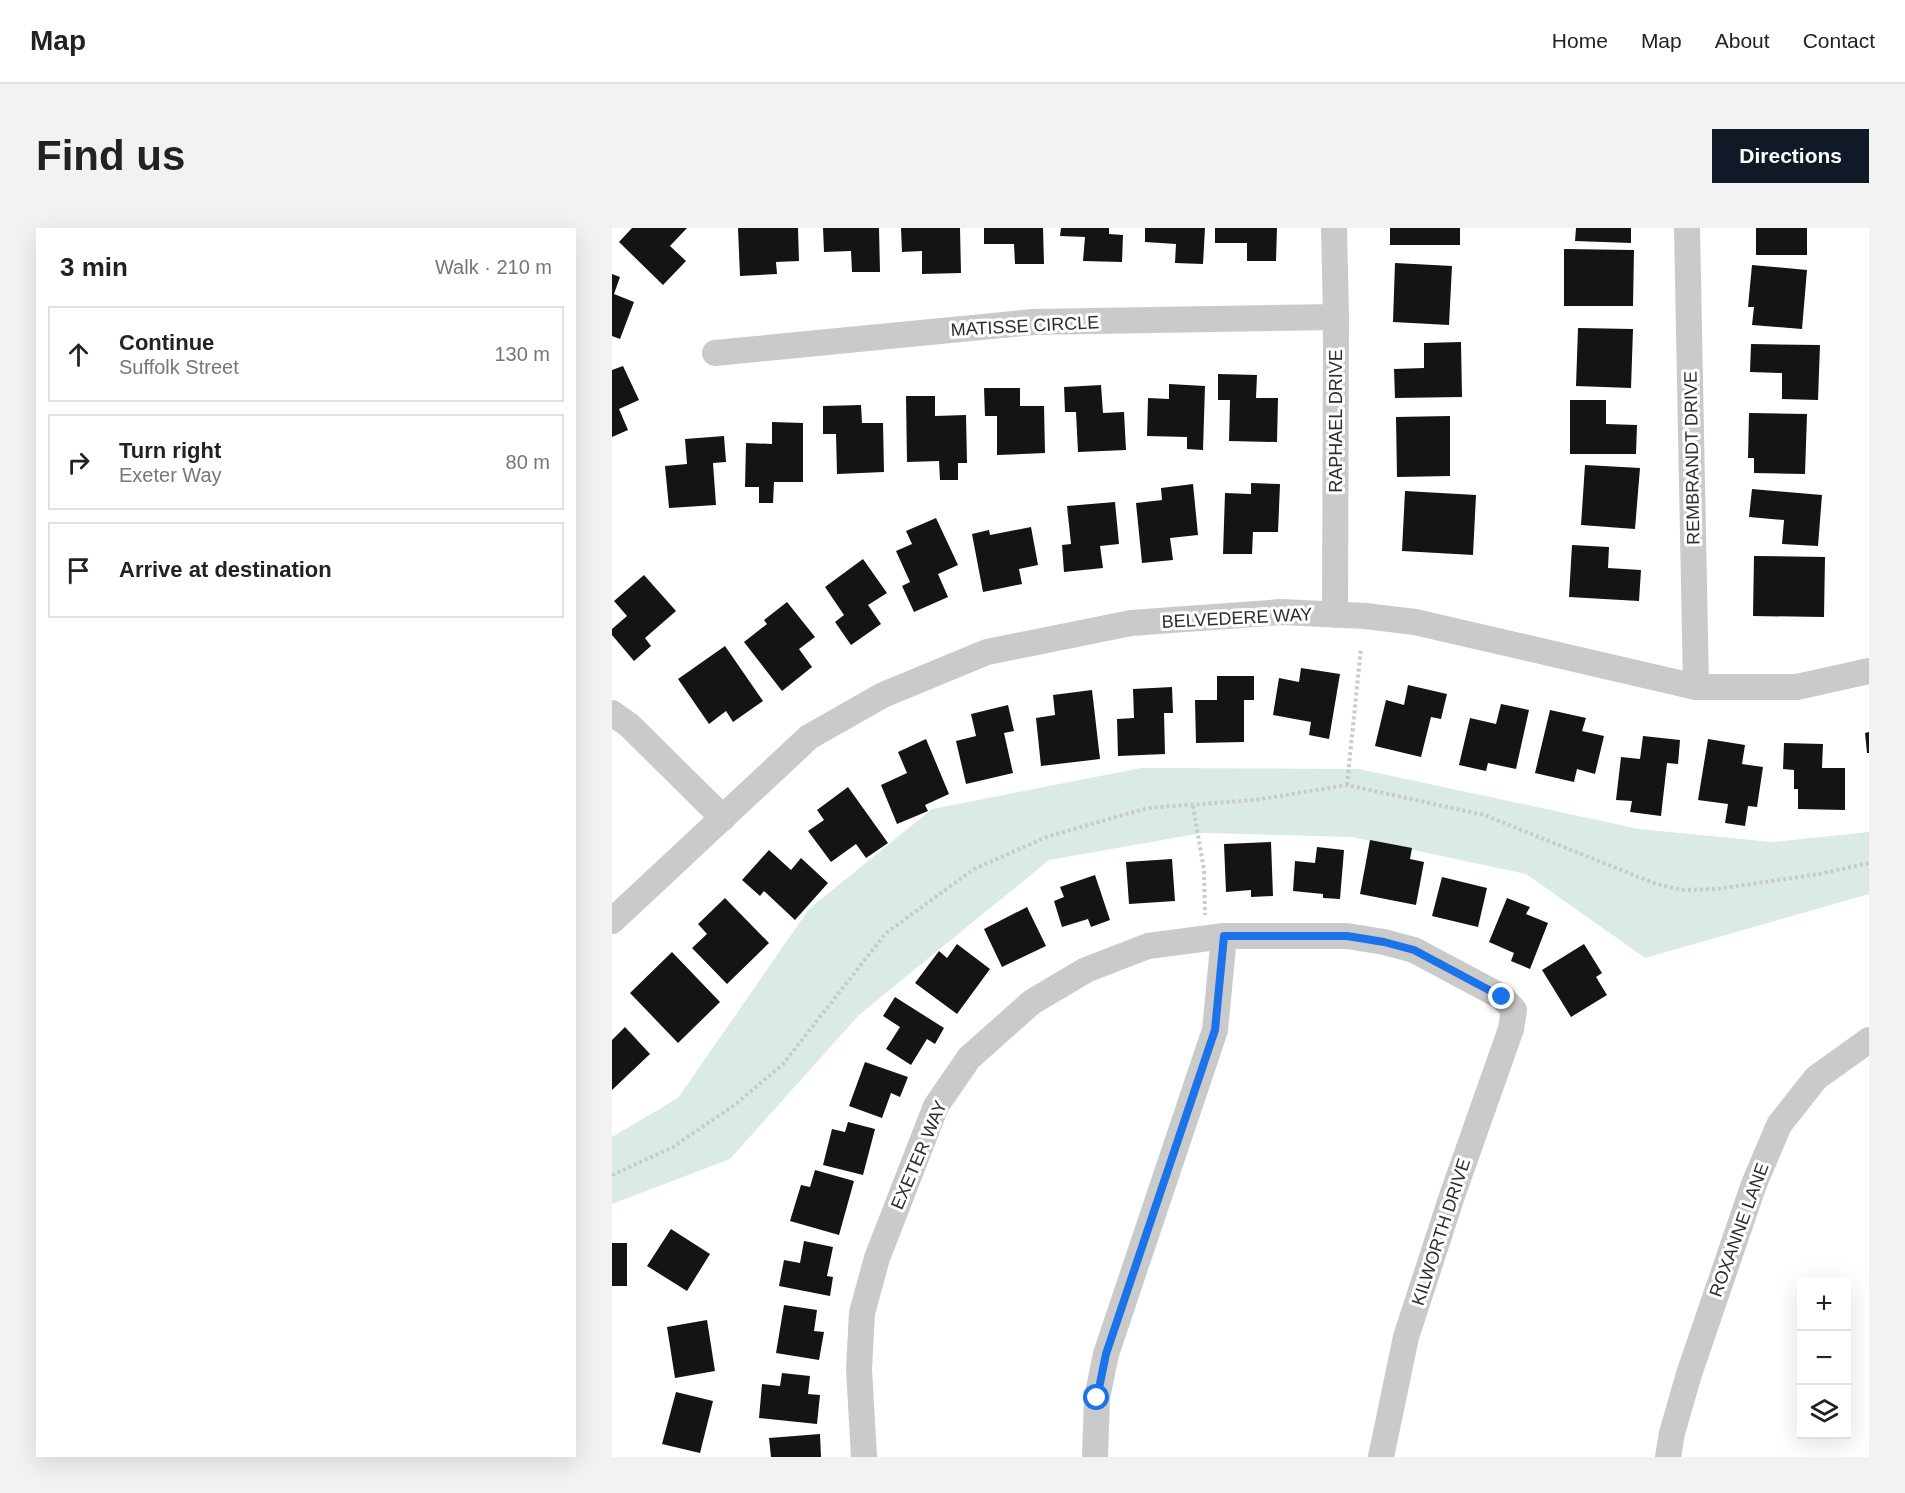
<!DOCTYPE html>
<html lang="en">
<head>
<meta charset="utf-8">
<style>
	body { margin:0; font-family:Helvetica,sans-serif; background:#f2f2f2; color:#222 }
	.controls { position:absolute; right:18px; bottom:18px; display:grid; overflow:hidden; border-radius:0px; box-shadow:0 6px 24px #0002 }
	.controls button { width:54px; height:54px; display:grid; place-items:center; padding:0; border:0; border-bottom:2px solid #e0e0e0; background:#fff; color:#222; font:30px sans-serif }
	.stop { position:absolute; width:18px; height:18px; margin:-14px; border:4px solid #1a73e8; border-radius:50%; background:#fff }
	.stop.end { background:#1a73e8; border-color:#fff; box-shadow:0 2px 6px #0008 }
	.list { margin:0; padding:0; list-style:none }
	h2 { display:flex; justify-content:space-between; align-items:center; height:78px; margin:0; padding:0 24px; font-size:26px }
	h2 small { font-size:20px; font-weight:400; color:#767676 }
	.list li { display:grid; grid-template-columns:39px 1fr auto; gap:18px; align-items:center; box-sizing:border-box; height:96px; margin:0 12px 12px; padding:0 12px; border:2px solid #e0e0e0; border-radius:0px }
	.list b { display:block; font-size:22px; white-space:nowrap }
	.list p { margin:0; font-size:20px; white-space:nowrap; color:#767676 }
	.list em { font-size:20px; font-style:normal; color:#767676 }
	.icon { flex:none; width:33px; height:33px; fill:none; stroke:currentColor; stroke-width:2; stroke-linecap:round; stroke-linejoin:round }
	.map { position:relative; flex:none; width:1257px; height:1229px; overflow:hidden; border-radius:0px }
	header { display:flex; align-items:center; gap:36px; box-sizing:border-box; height:84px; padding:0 30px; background:#fff; border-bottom:2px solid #e0e0e0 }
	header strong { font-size:28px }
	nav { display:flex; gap:33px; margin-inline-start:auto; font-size:21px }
	.intro { display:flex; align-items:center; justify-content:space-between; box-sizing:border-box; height:144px; padding:0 36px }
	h1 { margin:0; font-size:42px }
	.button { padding:15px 27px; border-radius:0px; background:#111827; color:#fff; font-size:21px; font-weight:700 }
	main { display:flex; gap:36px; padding:0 36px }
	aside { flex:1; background:#fff; border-radius:0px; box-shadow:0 6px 24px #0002 }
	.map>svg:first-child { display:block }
	.green { fill:#daebe7 }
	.building { fill:#141414 }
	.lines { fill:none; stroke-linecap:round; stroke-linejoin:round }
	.path { stroke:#cacaca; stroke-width:4; stroke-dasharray:3 3; stroke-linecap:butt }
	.minor { stroke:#cacaca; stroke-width:26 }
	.route { stroke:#1a73e8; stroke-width:8 }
	.labels { text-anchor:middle; stroke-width:6; stroke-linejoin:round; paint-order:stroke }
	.street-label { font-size:18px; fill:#2d2d2d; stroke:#fff }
</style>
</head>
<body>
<header>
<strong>Map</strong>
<nav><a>Home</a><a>Map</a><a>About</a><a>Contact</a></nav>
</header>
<div class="intro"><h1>Find us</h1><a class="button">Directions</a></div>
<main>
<aside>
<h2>3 min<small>Walk · 210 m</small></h2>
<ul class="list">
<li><svg class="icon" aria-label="ahead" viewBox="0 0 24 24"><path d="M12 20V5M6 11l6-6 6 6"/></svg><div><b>Continue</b><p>Suffolk Street</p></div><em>130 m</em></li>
<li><svg class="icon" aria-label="right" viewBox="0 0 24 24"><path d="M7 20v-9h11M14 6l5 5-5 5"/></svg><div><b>Turn right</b><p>Exeter Way</p></div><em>80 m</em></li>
<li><svg class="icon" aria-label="arrive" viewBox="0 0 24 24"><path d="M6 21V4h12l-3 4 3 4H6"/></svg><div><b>Arrive at destination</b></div></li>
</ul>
</aside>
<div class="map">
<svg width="1257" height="1229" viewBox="0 0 1257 1229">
	<rect width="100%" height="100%" fill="#fff"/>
	<path class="green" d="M529,540L747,541L1027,601L1160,614L1257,604V666L1033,730L914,646L740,609L590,605L437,632L247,787L118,931L0,976V909L66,870L197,681L320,581Z"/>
	<path class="building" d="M20,0H75L58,18L74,33L51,57L7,14Z
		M126,0H186L187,33L164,34L165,46L128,48Z
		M211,0H267L268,44H240L239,23L212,24Z
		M289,0H348L349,45L310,46V23L290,24Z
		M372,0H431L432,36H403L402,16H372Z
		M449,0H497V6L511,7L510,34L471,33L473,9L448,8Z
		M533,0H593L591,36L563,35L564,16L533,14Z
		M603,0H665L664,33H635V15H603Z
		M778,0H848V17H778Z
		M964,0H1019V15L963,13Z
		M1144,0H1195V27H1144Z
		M952,21L1022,22L1021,78H952Z
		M783,35L840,38L837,97L781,94Z
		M1140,37L1195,42L1190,101L1140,97L1142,79H1136Z
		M0,46L8,49L2,66L22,74L8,111L0,108Z
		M966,100L1021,101L1019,160L964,158Z
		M849,114L850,169L783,170L782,141L812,140V115Z
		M1139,116L1208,117L1206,172L1170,171V145L1138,144Z
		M11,138L27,172L7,181L16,202L0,209V142Z
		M606,146L645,147L644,170H666L665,214L617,213L618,172H606Z
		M557,156L593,158L591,222L575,221V209L535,208L536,170L557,171Z
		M489,157L491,185L512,184L514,222L466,224L464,184H453L452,159Z
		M372,160H408V178H432L433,225L385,227V188H373Z
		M294,168H323V188L354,187L355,235H346V252H328L327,233L295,234Z
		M958,172H994V196L1025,197L1024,226H958Z
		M249,177L250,195H271L272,244L225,246L224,206H211V178Z
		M1137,185L1195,186L1193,246L1142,245V230H1136Z
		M838,188V248L785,249L784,189Z
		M160,194L191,195V254H162L161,275H147V259H133L134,215L160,216Z
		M112,208L114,234L101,235L104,277L57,280L53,238L75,236L73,211Z
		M973,237L1028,240L1023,301L969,297Z
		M639,255L668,256L666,304H641L640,326H611L613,265L639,266Z
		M581,256L586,307L558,310L561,332L530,335L524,275L550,272L549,260Z
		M1140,261L1210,267L1206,318L1170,316L1172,292L1137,289Z
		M793,263L864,267L861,327L790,323Z
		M503,274L507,316L488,318L491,340L452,344L450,317L459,316L455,278Z
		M324,290L346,337L326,346L336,369L302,384L290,358L298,354L284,323L300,316L294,303Z
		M419,299L426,337L407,341L410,356L371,364L360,306L377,302L378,307Z
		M960,317L997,319L996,340L1029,342L1027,373L957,369Z
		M1142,328L1213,329L1212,389L1141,388Z
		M251,331L275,365L256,377L269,396L239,417L223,394L232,387L213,359Z
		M32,347L64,383L33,410L39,418L22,433L0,407V401L15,388L2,373Z
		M175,374L203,409L187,421L200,439L170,463L132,414L155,396L152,392Z
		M113,418L151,473L121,494L114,483L97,496L66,451Z
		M689,440L728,446L717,511L697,507L699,494L661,487L667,450L687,454Z
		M605,448H642V472H632V514L584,515L583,472H605Z
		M796,457L835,466L829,491L819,489L809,529L763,518L774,472L792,477Z
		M560,459L561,485H552L553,526L506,528L505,491L522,490L521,461Z
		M480,462L488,531L429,538L424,490L443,487L441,467Z
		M889,476L917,482L904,541L876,535L874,543L847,537L858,490L884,496Z
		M396,477L402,503L392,505L401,545L354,556L344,513L364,508L359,486Z
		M938,482L974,490L970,503L992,508L983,546L965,541L962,554L923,545Z
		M1257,504V525H1255L1253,505Z
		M1031,508L1068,512L1066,536L1055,535L1049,588L1018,584L1020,573L1004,572L1009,529L1028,531Z
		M314,511L337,566L313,577L316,583L285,596L269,557L295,545L286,524Z
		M1096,511L1133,517L1130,536L1151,539L1145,579L1136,578L1133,598L1113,595L1116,576L1086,572Z
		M1172,515L1211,516L1210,540H1233V582L1186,581V561H1182V542L1171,541Z
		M236,559L276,615L254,630L244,616L219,634L196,603L212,592L205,582Z
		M758,612L800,620L798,631L812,634L804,677L748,666Z
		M659,614L661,668L639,669V662L614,664L612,616Z
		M705,619L732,622L728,671L711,670V666L681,663L683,633L703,635Z
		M157,622L179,642L189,630L216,655L183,692L152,663L148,668L130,652Z
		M560,631L563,673L517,676L514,634Z
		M483,647L498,692L479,699L476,691L450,699L442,673L452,669L448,659Z
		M830,649L875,660L866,699L820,688Z
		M113,670L157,715L115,756L80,720L95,706L86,696Z
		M895,670L918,679L914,686L936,695L918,741L899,733L902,725L877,714Z
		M415,679L434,718L390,739L372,701Z
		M345,716L378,741L345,786L303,755L327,723L335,730Z
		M972,716L990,745L984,749L995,767L959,789L930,742Z
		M60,724L108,774L66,815L18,765Z
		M283,769L332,800L323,816L315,811L299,837L274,821L288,799L271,788Z
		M13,799L38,826L0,862V812Z
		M253,834L296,849L288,869L279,865L270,890L237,878Z
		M236,894L263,901L251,947L211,937L220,901L233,904Z
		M203,942L242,953L227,1007L178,993L189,957L198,959Z
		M59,1001L98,1026L75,1063L35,1038Z
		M192,1013L221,1019L215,1048L221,1049L218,1068L167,1058L172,1032L188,1035Z
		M0,1015H15V1058H0Z
		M172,1077L205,1082L202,1103L212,1104L207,1132L164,1125Z
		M95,1092L103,1143L63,1150L55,1099Z
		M170,1145L198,1148L196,1166L208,1167L205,1196L147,1190L150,1156L168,1158Z
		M64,1164L101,1173L88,1225L50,1216Z
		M208,1206L209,1229H159L157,1210Z"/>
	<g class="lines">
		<path class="path" d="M735,557L749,420
			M581,578L592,642L593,687
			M0,947L61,919L124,876L171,836L274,705L362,641L437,608L536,580L643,572L735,557L872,587L1044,656L1071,662L1105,661L1207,646L1257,635"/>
		<path class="minor" d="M722,0L724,89L723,387
			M1075,0L1084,459
			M103,125L421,94L724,89
			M0,485L17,497L111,590
			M0,693L197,509L271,467L375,424L519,395L669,384L753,388L803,394L1084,459H1185L1257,443
			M252,1229L247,1141L250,1085L265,1030L324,878L357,830L420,774L474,742L536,718L612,708H735L772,714L802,722L890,769L902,782L899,801L841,965L794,1109L769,1229
			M483,1229L485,1170L494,1126L603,802L612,708
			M1056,1229L1060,1205L1077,1146L1142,956L1167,897L1204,850L1257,812"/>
	</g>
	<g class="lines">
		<path class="route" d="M485,1170L494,1126L603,802L612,708H735L772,714L802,722L890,769"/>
	</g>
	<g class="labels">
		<g class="street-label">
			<text transform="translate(413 98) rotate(-3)" y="6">MATISSE CIRCLE</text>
			<text transform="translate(724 193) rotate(-90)" y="6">RAPHAEL DRIVE</text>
			<text transform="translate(1080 230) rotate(-91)" y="6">REMBRANDT DRIVE</text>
			<text transform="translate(625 390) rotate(-3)" y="6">BELVEDERE WAY</text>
			<text transform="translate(307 927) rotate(-67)" y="6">EXETER WAY</text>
			<text transform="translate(1127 1002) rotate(-70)" y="6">ROXANNE LANE</text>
			<text transform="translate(829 1004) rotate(-72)" y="6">KILWORTH DRIVE</text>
		</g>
	</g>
</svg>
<div class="controls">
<button>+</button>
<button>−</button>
<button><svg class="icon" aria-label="layers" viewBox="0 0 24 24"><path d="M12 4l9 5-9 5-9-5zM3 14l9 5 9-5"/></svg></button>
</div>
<div class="stop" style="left:485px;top:1170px"></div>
<div class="stop end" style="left:890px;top:769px"></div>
</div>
</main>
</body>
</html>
